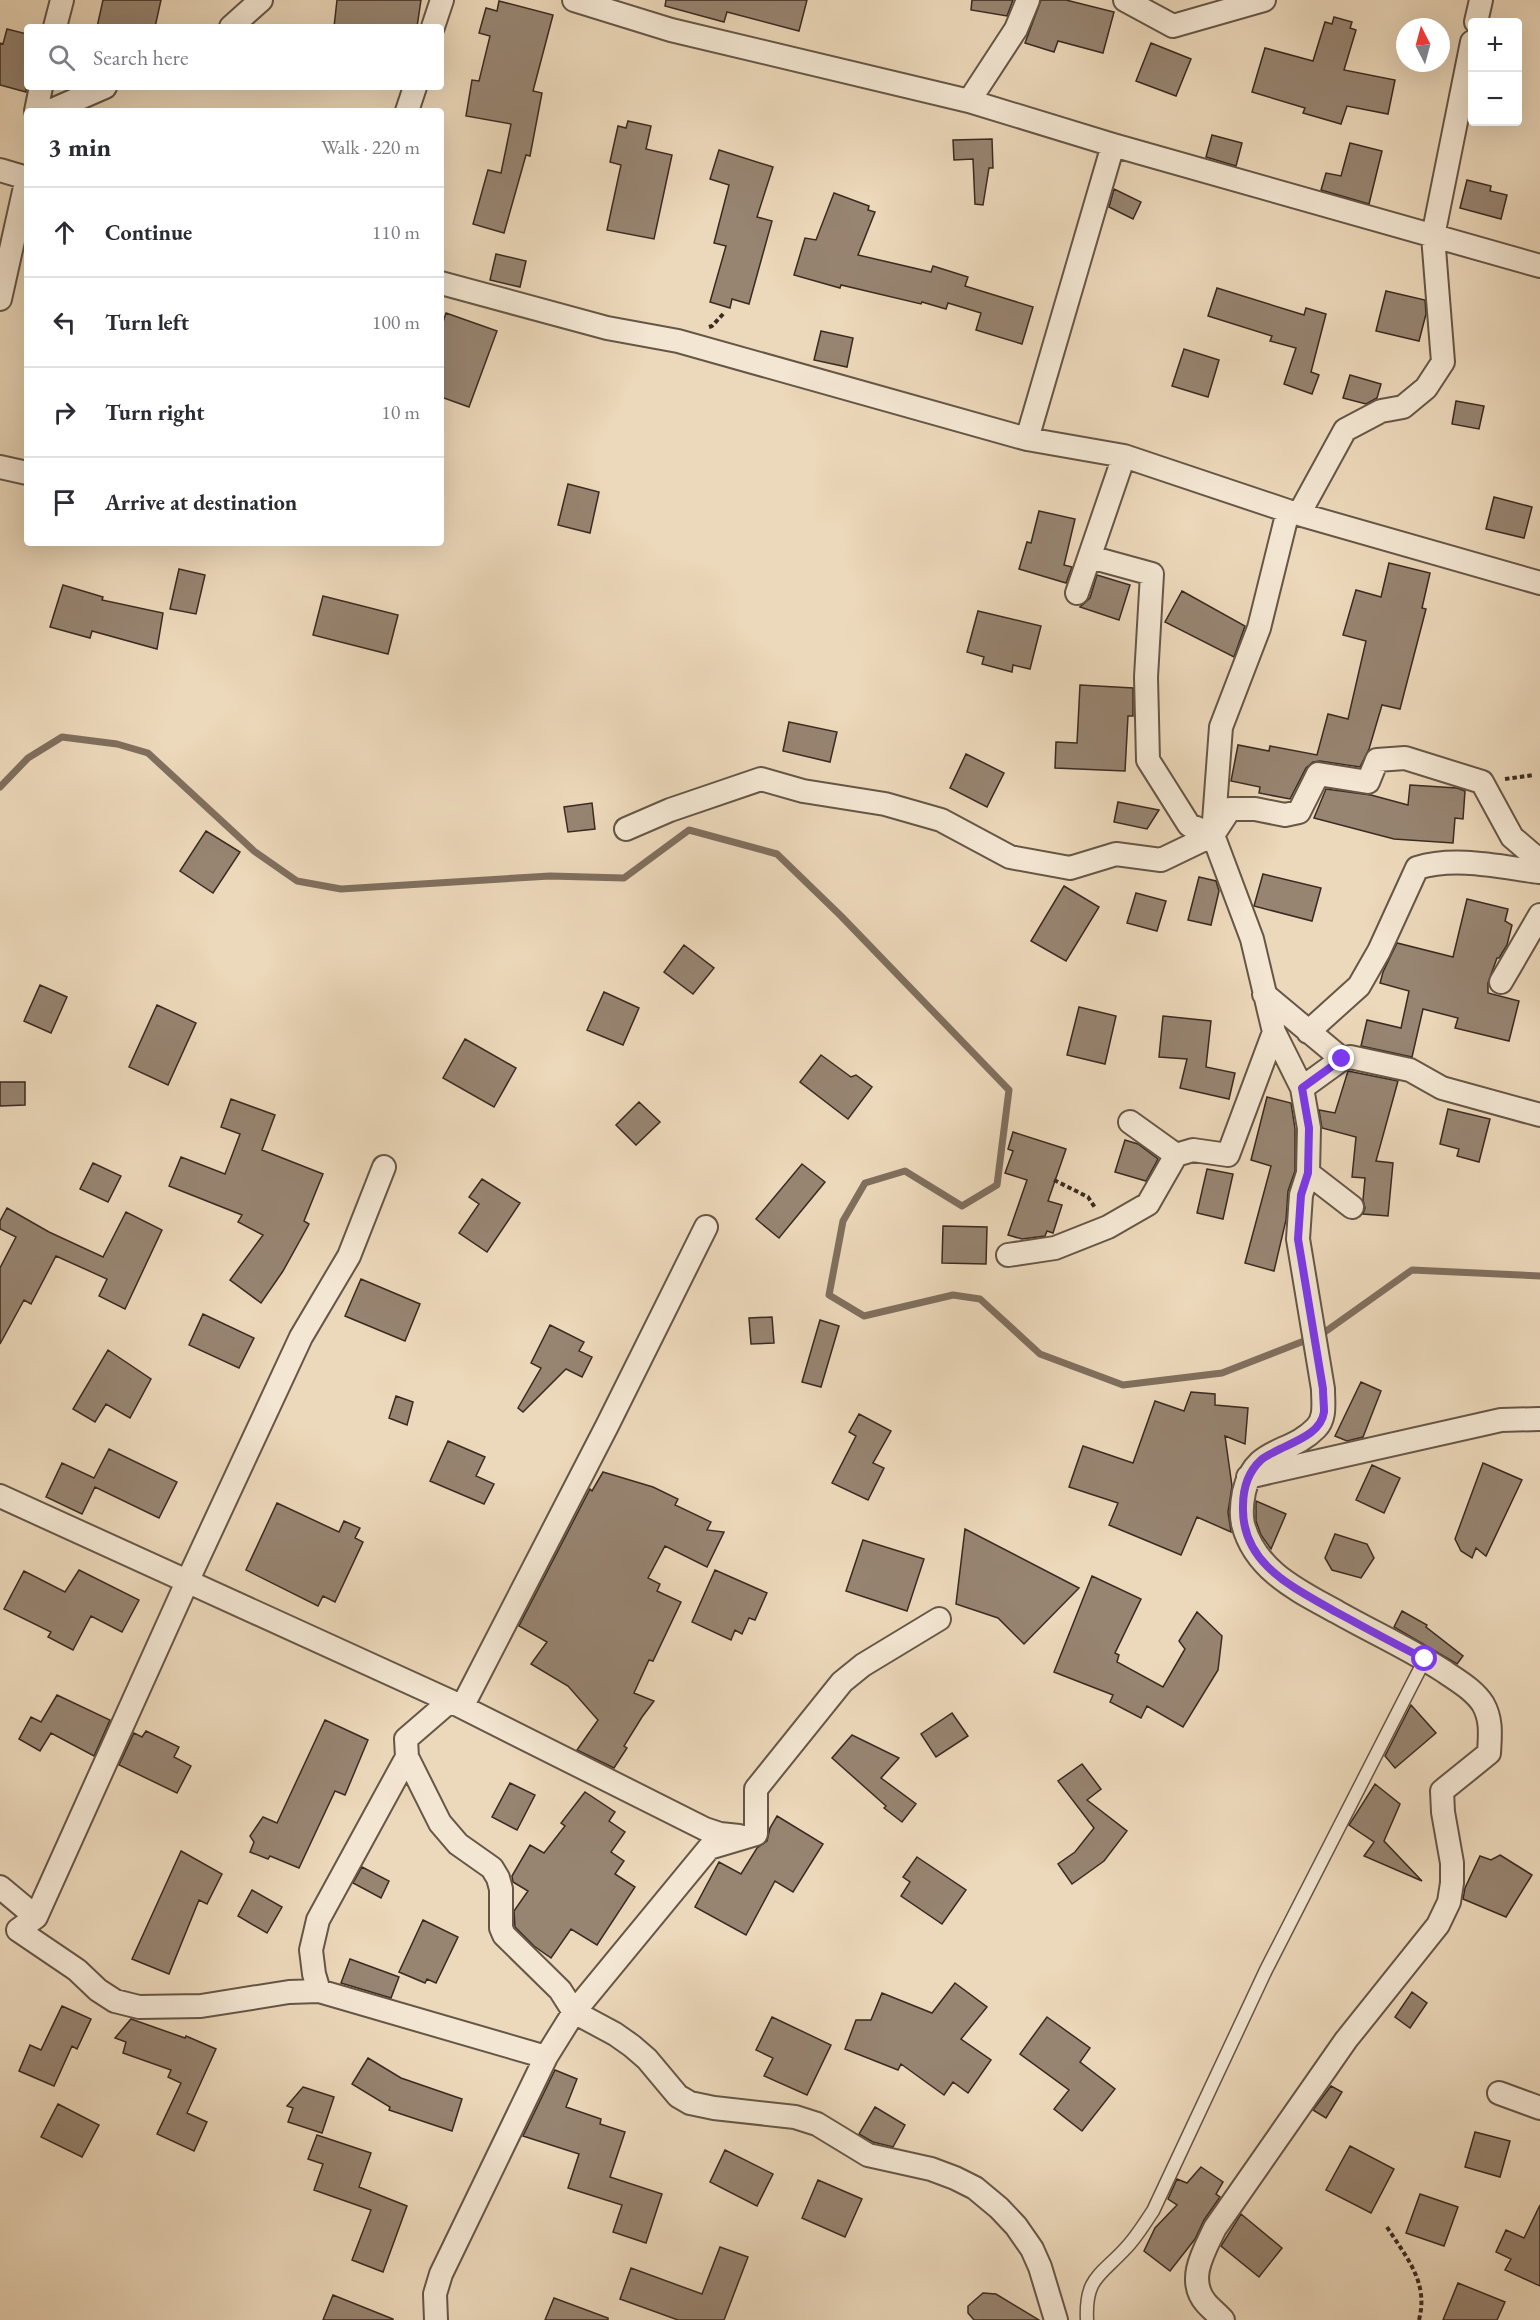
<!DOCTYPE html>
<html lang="en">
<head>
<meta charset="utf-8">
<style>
	body { margin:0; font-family:"EB Garamond",serif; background:#f2f2f3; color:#2b2b33 }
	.controls { position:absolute; right:18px; top:18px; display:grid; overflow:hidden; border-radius:6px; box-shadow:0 6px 24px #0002 }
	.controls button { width:54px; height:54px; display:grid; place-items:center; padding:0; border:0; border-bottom:2px solid #e1e1e2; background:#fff; color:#2b2b33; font:30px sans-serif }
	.compass { position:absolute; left:1396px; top:18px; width:54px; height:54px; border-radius:50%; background:#fff; box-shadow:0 6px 24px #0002; rotate:354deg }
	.stop { position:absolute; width:18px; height:18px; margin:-14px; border:4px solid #7c3aed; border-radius:50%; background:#fff }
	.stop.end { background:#7c3aed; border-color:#fff; box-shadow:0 2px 6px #0008 }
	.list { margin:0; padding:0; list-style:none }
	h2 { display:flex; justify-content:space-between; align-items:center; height:78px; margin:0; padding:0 24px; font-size:26px }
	h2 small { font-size:20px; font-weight:400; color:#7c7c81 }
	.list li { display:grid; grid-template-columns:39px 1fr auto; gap:18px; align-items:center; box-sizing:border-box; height:90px; padding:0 24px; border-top:2px solid #e1e1e2 }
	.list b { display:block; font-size:22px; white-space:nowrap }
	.list em { font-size:20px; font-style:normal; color:#7c7c81 }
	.icon { flex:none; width:33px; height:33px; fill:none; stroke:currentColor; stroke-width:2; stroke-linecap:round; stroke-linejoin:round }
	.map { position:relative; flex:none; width:1540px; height:2320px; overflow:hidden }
	.search { position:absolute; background:#fff; box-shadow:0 6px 24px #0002; left:24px; top:24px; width:420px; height:66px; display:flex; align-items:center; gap:15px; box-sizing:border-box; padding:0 21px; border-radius:6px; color:#7c7c81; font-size:22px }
	.panel { position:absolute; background:#fff; box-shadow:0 6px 24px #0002; left:24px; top:108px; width:420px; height:438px; border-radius:6px }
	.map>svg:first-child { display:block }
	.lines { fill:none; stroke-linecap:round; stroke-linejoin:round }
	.stream { stroke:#806f5e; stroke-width:7 }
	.building { fill:#978471; stroke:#3a2a21; stroke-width:1.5 }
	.lane-casing { stroke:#665647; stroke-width:15 }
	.street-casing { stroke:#665647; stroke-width:26 }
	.path { stroke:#3a2a21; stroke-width:4; stroke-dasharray:4.5 3; stroke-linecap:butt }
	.lane { stroke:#f3e6d2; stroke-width:12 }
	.street { stroke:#f3e6d2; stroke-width:22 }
	.route { stroke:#7c3aed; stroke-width:8 }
</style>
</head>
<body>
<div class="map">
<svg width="1540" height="2320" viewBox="0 0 1540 2320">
	<rect width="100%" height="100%" fill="#ecd8ba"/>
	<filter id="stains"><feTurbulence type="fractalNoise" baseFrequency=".00333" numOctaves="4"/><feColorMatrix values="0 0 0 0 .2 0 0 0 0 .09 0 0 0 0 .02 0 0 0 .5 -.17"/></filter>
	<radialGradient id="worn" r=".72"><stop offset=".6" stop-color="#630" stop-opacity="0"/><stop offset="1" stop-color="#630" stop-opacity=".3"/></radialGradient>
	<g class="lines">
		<path class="stream" d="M0,787L28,758L62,737L117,744L148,753L254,851L297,881L341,889L550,876L624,878L689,830L777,854L841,916L1009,1090L997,1185L962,1206L905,1171L865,1183L843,1221L829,1295L864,1316L953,1295L980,1299L1040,1354L1123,1385L1222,1373L1322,1334L1412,1270L1540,1276"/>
	</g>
	<path class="building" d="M103,0H161L155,27H97Z
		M337,0H421L417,27H334Z
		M666,0H807L799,31L727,12L724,22L665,6Z
		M972,0H1013L1007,16L971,10Z
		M1041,0H1066L1114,12L1103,53L1058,41L1054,52L1025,43Z
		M499,1L553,15L533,91L542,93L530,156L526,155L504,233L473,224L488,170L501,173L511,124L466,116L472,80L479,81L490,36L479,33L486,8L497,11Z
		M1334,17L1352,22L1350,28L1356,30L1344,70L1395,80L1388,114L1347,106L1341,124L1303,113L1305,108L1252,92L1265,48L1313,61L1325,22L1332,24Z
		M7,29L27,34L26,92L0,85V43L3,44Z
		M1151,43L1191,59L1176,96L1136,81Z
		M628,121L651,126L646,149L672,155L654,239L607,230L621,165L610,162L618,126L626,128Z
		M1212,135L1242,143L1236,166L1206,157Z
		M992,139L993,168H989L983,205L975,204L973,159L954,160L953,140Z
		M1350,143L1382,151L1369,204L1321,190L1326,173L1341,176Z
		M719,150L773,167L757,217L772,221L749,304L732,299L730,308L710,302L726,246L714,243L729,185L710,179Z
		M1467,180L1491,186L1490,191L1507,195L1501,219L1460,208Z
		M1114,189L1141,202L1133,219L1109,207Z
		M834,193L869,206L868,210L875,212L858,255L931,272L933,266L968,277L965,286L1033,307L1022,344L976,330L981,313L948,303L946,309L922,302L921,304L841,285L840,288L794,275L805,238L816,240Z
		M496,254L526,261L520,287L490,280Z
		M1217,288L1304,315L1306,308L1326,314L1311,372L1319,375L1312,394L1284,384L1296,348L1270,341L1272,336L1208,316Z
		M1386,291L1425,300L1426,314L1419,341L1376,331Z
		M446,313L497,331L469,407L441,397V328Z
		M821,331L853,338L847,367L814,360Z
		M1184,349L1219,360L1208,397L1172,386Z
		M1350,375L1381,384L1377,398L1366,404L1343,398Z
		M1456,401L1484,406L1479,429L1452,424Z
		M568,484L599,492L590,533L558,525Z
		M1494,497L1532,507L1524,538L1486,529Z
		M1039,511L1075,519L1064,565L1072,567L1066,583L1019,569L1027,542L1031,543Z
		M1389,563L1430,573L1422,608L1426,609L1400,709L1382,705L1369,749L1360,767L1320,761L1313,762L1306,768L1290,799L1259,793L1260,787L1231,781L1238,745L1269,751L1270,746L1317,755L1328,714L1348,719L1366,641L1343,635L1356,590L1381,597Z
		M179,569L205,575L196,614L170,609Z
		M1097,575L1130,585L1119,620L1080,607L1090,598Z
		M63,585L103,597L102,600L163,613L157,649L92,631L90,638L50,627Z
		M1182,591L1245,626L1234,657L1165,622Z
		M323,596L398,615L388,654L313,635Z
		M978,611L1041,626L1030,669L1013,665L1012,672L982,664L984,657L967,652Z
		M1080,685L1133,688V716H1128L1125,771L1055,768L1056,742L1077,743Z
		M789,722L837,732L830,762L783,751Z
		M966,754L1004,773L987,807L950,788Z
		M1410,785L1457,788L1465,791L1463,819L1455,818L1453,843L1394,839L1314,818L1326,789L1371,795L1408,805Z
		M1118,802L1159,810L1147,829L1114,822Z
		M592,803L595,829L568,832L564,807Z
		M206,831L240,852L213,893L180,871Z
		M1263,874L1321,888L1312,921L1254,906Z
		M1199,877L1216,881L1219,891L1211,925L1188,920Z
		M1064,886L1099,907L1066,961L1031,941Z
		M1136,893L1166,901L1157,931L1127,923Z
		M1467,899L1508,909L1505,921L1512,925L1507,945L1499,958H1497L1488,983V993L1519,1001L1509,1041L1455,1028L1458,1018L1423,1009L1412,1057L1361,1046L1367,1020L1401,1028L1409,991L1380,983L1383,972L1397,943L1453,957Z
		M684,945L714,968L693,994L664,972Z
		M40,985L67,997L51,1033L24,1021Z
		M604,992L639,1008L623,1045L587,1030Z
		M157,1005L196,1023L168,1085L129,1067Z
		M1079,1007L1116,1016L1105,1064L1067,1055Z
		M1163,1016L1211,1021L1206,1067L1235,1073L1229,1099L1180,1088L1187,1059L1159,1057Z
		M465,1039L516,1068L494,1107L443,1078Z
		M821,1055L851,1077L856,1075L872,1087L848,1119L800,1082Z
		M1348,1071L1398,1081L1376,1161L1393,1163L1388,1216L1363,1214L1365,1208L1363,1200L1365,1178L1352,1177L1356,1137L1322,1128L1319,1110L1335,1113Z
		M0,1082H25V1105L0,1106Z
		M1267,1097L1291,1103L1295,1129V1171L1288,1191L1286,1220L1274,1271L1245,1263L1271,1166L1251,1160Z
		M231,1099L275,1115L262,1150L323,1174L304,1221L309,1224L283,1271L261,1303L230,1280L263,1235L238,1222L242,1215L169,1186L181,1157L225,1174L240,1134L221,1127Z
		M639,1102L660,1122L636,1145L616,1125Z
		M1448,1109L1490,1119L1479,1162L1457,1156L1459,1149L1440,1144Z
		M1013,1132L1066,1149L1048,1201L1062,1205L1053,1233L1047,1231L1045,1236L1022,1239L1008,1235L1027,1180L1005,1173L1013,1151L1008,1149Z
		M1125,1140L1138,1144L1158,1159L1146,1181L1115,1172Z
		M93,1163L121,1176L108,1202L80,1189Z
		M802,1164L825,1182L779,1238L756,1219Z
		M1207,1169L1233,1174L1223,1219L1197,1213Z
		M482,1179L520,1203L487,1252L459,1233L479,1204L469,1197Z
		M7,1208L49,1232L103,1257L126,1212L162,1230L125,1309L99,1296L107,1279L56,1256L31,1304L24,1300L0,1344V1268L16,1237L0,1229V1221Z
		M943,1226L987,1227L986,1264L942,1263Z
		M361,1279L420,1304L405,1341L345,1316Z
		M203,1314L254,1338L239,1368L189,1345Z
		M772,1317L774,1343L751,1344L749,1318Z
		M820,1320L839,1326L821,1387L802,1382Z
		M550,1325L584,1342L579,1351L592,1357L582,1377L566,1369L523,1412L518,1408L541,1368L531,1363Z
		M108,1350L151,1379L130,1418L106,1404L95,1422L73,1409Z
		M1361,1382L1381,1391L1363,1437L1347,1441L1335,1436Z
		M1191,1392L1215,1394V1405L1248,1408L1245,1444L1225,1436L1232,1486L1228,1512L1231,1532L1197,1517L1181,1555L1109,1525L1118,1503L1069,1487L1083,1446L1133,1463L1155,1401L1184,1411Z
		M396,1396L413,1402L407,1425L389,1418Z
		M859,1414L891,1431L873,1463L884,1468L868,1500L832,1483L856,1436L849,1432Z
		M448,1441L485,1457L476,1476L494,1484L484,1504L430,1481Z
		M109,1449L177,1482L159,1518L95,1487L82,1514L46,1497L62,1463L94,1478Z
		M1483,1463L1522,1480L1486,1556L1476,1548L1472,1558L1461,1551L1455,1539Z
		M1372,1465L1400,1478L1384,1513L1356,1500Z
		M603,1472L653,1487L678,1499L675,1505L711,1522L707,1530L724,1532L707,1567L665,1546L648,1578L660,1584L657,1591L681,1602L653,1661L649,1660L634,1693L654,1701L642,1717L624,1746L627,1748L614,1768L577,1750L598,1720L568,1686L531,1664L547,1642L519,1626L590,1489L592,1491Z
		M1256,1501L1286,1514L1271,1549L1261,1535L1256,1521Z
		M277,1503L339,1532L344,1521L360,1528L355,1538L363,1542L335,1602L323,1596L318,1606L246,1570Z
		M965,1529L1079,1588L1024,1644L998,1618L956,1604Z
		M1335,1534L1367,1544L1374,1558L1361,1578L1332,1570L1325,1558Z
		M863,1540L924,1559L907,1611L846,1591Z
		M79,1570L139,1600L122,1632L91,1616L73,1650L48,1637L51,1632L4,1609L24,1571L65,1592Z
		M715,1570L767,1593L755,1620L749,1618L742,1634L735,1630L731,1640L692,1622Z
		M1092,1576L1141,1599L1115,1653L1119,1655L1117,1662L1163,1687L1185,1649L1179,1641L1197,1612L1222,1636L1218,1670L1183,1727L1147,1706L1141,1718L1110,1702L1113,1695L1054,1672Z
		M1402,1611L1427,1625L1426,1627L1463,1656L1457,1664L1394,1627Z
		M57,1695L110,1720L94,1756L51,1733L40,1751L19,1739L31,1717L41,1722Z
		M1411,1705L1436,1733L1395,1768L1385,1756Z
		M952,1713L968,1736L936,1757L921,1734Z
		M325,1720L368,1740L345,1795L335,1791L299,1868L270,1856L268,1859L250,1852L254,1842L250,1836L263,1817L277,1823Z
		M146,1731L179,1747L174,1757L191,1766L177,1793L119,1765L134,1733L142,1737Z
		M852,1735L899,1758L881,1778L916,1804L902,1822L884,1808L886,1806L832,1758Z
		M1082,1764L1101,1789L1087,1800L1127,1831L1104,1861L1072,1884L1058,1864L1075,1852L1094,1828L1058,1781Z
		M510,1783L535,1795L517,1830L492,1817Z
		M1375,1784L1400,1804L1384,1841L1422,1881L1364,1856L1374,1842L1349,1825Z
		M585,1792L615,1812L609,1821L625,1832L611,1852L624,1861L615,1874L635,1887L597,1945L571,1929L551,1958L534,1946L515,1927L514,1911L528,1891L513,1882L512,1876L530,1845L544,1853L565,1826L561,1823Z
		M777,1816L823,1844L793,1892L775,1881L746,1935L695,1907L719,1862L741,1874L757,1848L767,1841L770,1828Z
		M181,1851L222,1874L207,1904L199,1900L169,1974L132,1959Z
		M1500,1855L1532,1875L1506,1917L1463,1899L1465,1888L1480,1856L1491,1860Z
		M917,1857L966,1890L942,1924L901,1896L910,1882L903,1877Z
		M362,1867L389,1881L381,1898L353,1883Z
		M252,1890L282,1907L267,1933L238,1916Z
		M423,1920L458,1937L436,1983L427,1979L425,1983L399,1972Z
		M350,1959L399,1977L391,1998L341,1983Z
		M955,1983L987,2007L961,2039L991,2060L968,2093L953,2082L944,2095L901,2064L898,2070L845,2049L856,2020H871L882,1993L932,2013Z
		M1412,1992L1427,2003L1410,2028L1395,2017Z
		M62,2006L91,2019L77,2049L72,2046L54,2086L19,2071L30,2045L41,2050Z
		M772,2017L831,2045L807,2095L764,2076L773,2058L756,2050Z
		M1047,2017L1090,2048L1080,2062L1115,2089L1082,2131L1054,2109L1069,2090L1020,2054Z
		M131,2019L185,2038L186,2036L216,2049L187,2113L207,2122L194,2151L157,2134L181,2083L168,2077L171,2070L123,2053L126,2042L115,2038Z
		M368,2058L401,2078L462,2099L452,2131L389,2110L390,2107L352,2084Z
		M555,2070L577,2079L566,2107L601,2119L600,2124L625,2132L610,2177L662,2194L646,2243L613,2232L622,2205L568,2188L579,2154L523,2136Z
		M1331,2086L1342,2092L1326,2118L1313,2110Z
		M303,2087L334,2097L322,2133L288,2122L293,2108L287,2106Z
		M58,2104L99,2125L82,2157L41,2137Z
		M875,2107L905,2125L893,2147L873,2142L859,2134Z
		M1475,2132L1510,2141L1500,2177L1465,2167Z
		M317,2135L371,2153L359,2187L407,2206L383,2272L352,2260L371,2210L314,2190L323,2164L308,2159Z
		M1350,2146L1394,2169L1371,2213L1326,2190Z
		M725,2150L773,2174L757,2206L710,2182Z
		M1201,2167L1223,2182L1216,2194L1220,2197L1204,2220L1195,2239L1170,2271L1144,2251L1155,2228L1177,2205L1168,2199L1177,2179L1187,2183Z
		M818,2180L862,2199L845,2237L802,2218Z
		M1420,2194L1458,2207L1444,2246L1406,2233Z
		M1540,2205V2286L1505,2270L1511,2259L1496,2252L1506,2230L1524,2238Z
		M1241,2214L1282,2248L1259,2277L1221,2246Z
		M720,2247L748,2257L724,2320H678L620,2299L631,2268L702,2294Z
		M1458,2283L1505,2302L1497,2320H1443Z
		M983,2293L996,2294L1039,2320H974L968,2313V2306Z
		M333,2295L393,2319V2320H323Z
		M554,2298L608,2318V2320H545Z"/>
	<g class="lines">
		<defs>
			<path id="lane" d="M1087,2320C1085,2278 1100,2276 1125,2249C1136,2238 1144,2224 1153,2211L1266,1970L1425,1659"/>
			<path id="street" d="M574,0L671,30L969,101L1113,145L1540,266
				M1125,0L1173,26L1264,0
				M1476,22L1481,0
				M55,27L62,0
				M231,27L261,0
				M433,27L442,0
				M969,101L1016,29L1028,0
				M36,111L41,87
				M50,111L105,87
				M407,111L415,87
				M0,170L27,178
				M441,283L607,328L678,341L1027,439L1124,456L1288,511L1540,583
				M0,299L27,178
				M1027,439L1113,145
				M0,467L27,473
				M1299,514L1345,430L1381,411L1403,407L1426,388L1443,362L1433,236L1472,42
				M1090,557L1152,574L1146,677L1148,760L1189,825L1213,835
				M1077,593L1124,456
				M626,829L670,810L761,779L803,791L885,804L941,820L1010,857L1070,868L1116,854L1161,860L1213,835L1230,809H1255L1285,815L1299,812L1318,774L1368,782L1377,760L1405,758L1482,782L1512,837L1540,861
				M1501,982L1540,915
				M1264,994L1342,1059
				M1308,1032L1359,986L1379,951L1417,868C1456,856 1500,867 1540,872
				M1302,1088L1342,1059L1350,1057L1410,1070L1442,1088L1540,1115
				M1130,1122L1176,1155
				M1308,1173L1352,1207
				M1008,1255L1055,1248L1108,1227L1148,1204L1176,1155L1193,1150L1228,1155L1274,1032
				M1248,1477L1501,1420L1540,1419
				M0,1496L450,1701L705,1829L720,1834L739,1836
				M450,1701L406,1739L407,1757L440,1823L458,1844L492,1868L498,1878L501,1889V1928L504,1935L560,1990L574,2012L615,2034L632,2046L647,2059L678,2096L690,2103L714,2108L795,2117L817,2124L868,2155L931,2169L955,2178L975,2188L999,2208L1016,2226L1032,2249L1040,2267L1056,2320
				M462,1707L607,1426L706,1227
				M407,1757L318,1920L311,1950L314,1974L319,1991L546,2057
				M0,1887L36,1917L18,1930L77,1970L98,1990L115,2001L139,2007L201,2006L289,1992L319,1991
				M36,1917L187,1582L301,1337L349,1256L384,1167
				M1499,2093L1540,2108
				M436,2320L435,2294L441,2274L546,2057L574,2012L709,1848L756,1834V1789L842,1682L863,1665L939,1619
				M1223,2320C1218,2314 1211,2309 1206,2303C1186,2280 1204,2251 1215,2228L1346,2040L1438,1925L1449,1902L1452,1883V1863L1443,1812L1442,1791L1489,1753C1490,1735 1492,1720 1483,1704C1474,1690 1458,1681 1445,1672C1410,1649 1372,1632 1337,1612C1299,1591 1255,1571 1243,1524C1241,1515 1242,1502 1244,1492C1255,1445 1289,1456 1316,1428C1326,1418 1323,1403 1323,1389L1298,1239L1301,1195L1308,1173L1309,1128L1302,1088L1274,1032L1252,939L1213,835L1221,727L1259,628L1288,511"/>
		</defs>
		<use href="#lane" class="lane-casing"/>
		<use href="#street" class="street-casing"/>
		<path class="path" d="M709,327L712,326L724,313
			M1505,779L1534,775
			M1054,1180L1088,1197L1096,1209
			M1387,2227C1406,2257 1429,2282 1419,2320"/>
		<use href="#lane" class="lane"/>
		<use href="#street" class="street"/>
	</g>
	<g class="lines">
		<path class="route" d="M1342,1059L1302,1088L1309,1128L1308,1173L1301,1195L1298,1239L1323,1389C1323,1396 1324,1405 1324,1412C1321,1434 1293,1442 1276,1451C1271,1454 1265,1456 1261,1460C1248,1472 1243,1489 1243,1506C1241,1564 1293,1587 1336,1612C1366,1628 1395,1644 1425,1659"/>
	</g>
	<rect width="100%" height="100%" filter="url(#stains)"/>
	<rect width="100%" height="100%" fill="url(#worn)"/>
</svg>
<div class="controls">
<button>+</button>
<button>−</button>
</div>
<svg class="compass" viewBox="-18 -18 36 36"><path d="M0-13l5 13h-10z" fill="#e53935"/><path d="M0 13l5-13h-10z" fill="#7c7c81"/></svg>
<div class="stop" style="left:1425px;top:1659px"></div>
<div class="stop end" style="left:1342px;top:1059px"></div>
<div class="search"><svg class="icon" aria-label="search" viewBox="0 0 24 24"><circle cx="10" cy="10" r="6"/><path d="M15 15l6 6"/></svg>Search here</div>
<section class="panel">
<h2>3 min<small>Walk · 220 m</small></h2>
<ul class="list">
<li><svg class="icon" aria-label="ahead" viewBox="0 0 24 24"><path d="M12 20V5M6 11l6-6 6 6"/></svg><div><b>Continue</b></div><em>110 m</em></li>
<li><svg class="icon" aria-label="left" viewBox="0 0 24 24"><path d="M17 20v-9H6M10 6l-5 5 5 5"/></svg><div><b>Turn left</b></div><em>100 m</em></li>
<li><svg class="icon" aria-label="right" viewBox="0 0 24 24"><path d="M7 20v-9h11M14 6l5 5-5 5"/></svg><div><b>Turn right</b></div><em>10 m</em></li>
<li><svg class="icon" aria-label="arrive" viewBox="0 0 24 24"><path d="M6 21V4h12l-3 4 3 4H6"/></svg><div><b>Arrive at destination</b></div></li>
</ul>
</section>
</div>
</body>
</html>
